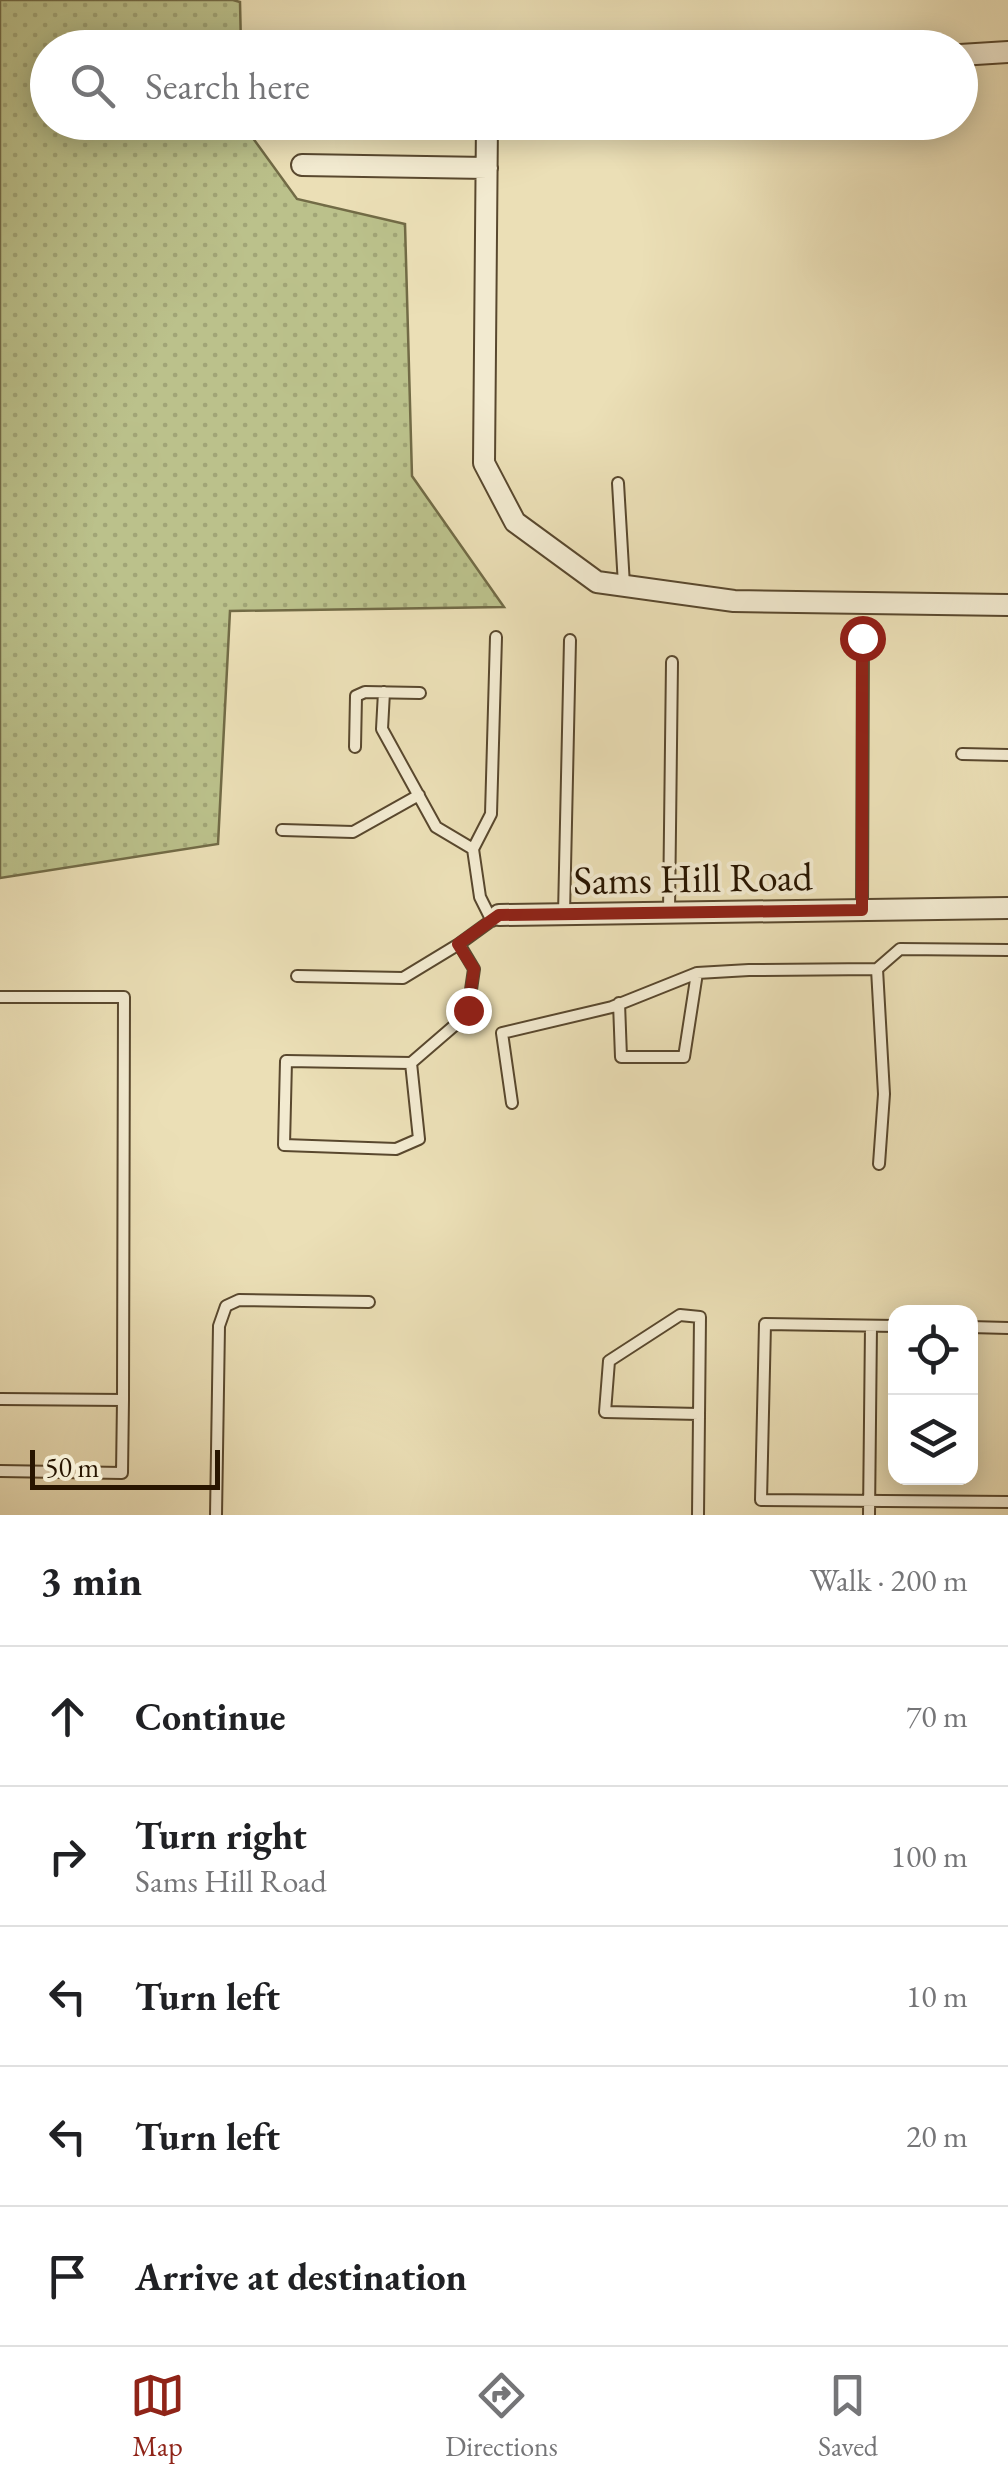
<!DOCTYPE html>
<html lang="en">
<head>
<meta charset="utf-8">
<style>
	body { margin:0; font-family:"EB Garamond",serif; background:#f6f6f6; color:#202124 }
	.controls { position:absolute; right:30px; bottom:30px; display:grid; overflow:hidden; border-radius:20px; box-shadow:0 5px 25px #0003 }
	.controls button { width:90px; height:90px; display:grid; place-items:center; padding:0; border:0; border-bottom:2px solid #e0e0e0; background:#fff; color:#202124; font:50px sans-serif }
	.scale { position:absolute; left:30px; bottom:25px; width:190px; box-sizing:border-box; padding-left:10px; border:5px solid #281500; border-top:0; font-size:28px; line-height:35px; white-space:nowrap; color:#281500; -webkit-text-stroke:8px #f2ead0; paint-order:stroke }
	.stop { position:absolute; width:30px; height:30px; margin:-22px; border:8px solid #8f2418; border-radius:50%; background:#fff }
	.stop.end { background:#8f2418; border-color:#fff; box-shadow:0 2px 10px #0008 }
	.list { margin:0; padding:0; list-style:none }
	h2 { display:flex; justify-content:space-between; align-items:center; height:130px; margin:0; padding:0 40px; font-size:42px }
	h2 small { font-size:32px; font-weight:400; color:#757577 }
	.list li { display:grid; grid-template-columns:65px 1fr auto; gap:30px; align-items:center; box-sizing:border-box; height:140px; padding:0 40px; border-top:2px solid #e0e0e0 }
	.list b { display:block; font-size:38px; white-space:nowrap }
	.list p { margin:0; font-size:32px; white-space:nowrap; color:#757577 }
	.list em { font-size:32px; font-style:normal; color:#757577 }
	.icon { flex:none; width:55px; height:55px; fill:none; stroke:currentColor; stroke-width:2; stroke-linecap:round; stroke-linejoin:round }
	.map { position:relative; flex:none; width:1008px; height:1515px; overflow:hidden }
	.search { position:absolute; background:#fff; box-shadow:0 5px 25px #0003; left:30px; right:30px; top:30px; height:110px; display:flex; align-items:center; gap:25px; box-sizing:border-box; padding:0 35px; border-radius:55px; color:#757577; font-size:38px }
	.sheet { height:830px; background:#fff }
	nav { display:flex; justify-content:space-around; align-items:center; box-sizing:border-box; height:140px; border-top:2px solid #e0e0e0; background:#fff; font-size:28px; color:#757577 }
	nav a { display:grid; justify-items:center; gap:5px }
	nav .on { color:#8f2418 }
	.map>svg:first-child { display:block }
	.grass { fill:url(#grass-dots); stroke:#726b46; stroke-width:2.5 }
	.lines { fill:none; stroke-linecap:round; stroke-linejoin:round }
	.service-casing { stroke:#59482e; stroke-width:14 }
	.minor-casing { stroke:#59482e; stroke-width:24 }
	.service { stroke:#f2ead0; stroke-width:10 }
	.minor { stroke:#f2ead0; stroke-width:20 }
	.route { stroke:#8f2418; stroke-width:12 }
	.labels { text-anchor:middle; stroke-width:8; stroke-linejoin:round; paint-order:stroke }
	.street-label { font-size:40px; fill:#281500; stroke:#f2ead0 }
</style>
</head>
<body>
<div class="map">
<svg width="1008" height="1515" viewBox="0 0 1008 1515">
	<defs>
		<pattern id="grass-dots" width="8" height="8" patternUnits="userSpaceOnUse" patternTransform="scale(2.5)"><rect width="8" height="8" fill="#bbc18b"/><path d="M2 2h.1M6 6h.1" fill="none" stroke="#a1a576" stroke-width="1.8" stroke-linecap="round"/></pattern>
	</defs>
	<rect width="100%" height="100%" fill="#ebdfb6"/>
	<filter id="stains"><feTurbulence type="fractalNoise" baseFrequency=".002" numOctaves="4"/><feColorMatrix values="0 0 0 0 .2 0 0 0 0 .09 0 0 0 0 .02 0 0 0 .5 -.17"/></filter>
	<radialGradient id="worn" r=".72"><stop offset=".6" stop-color="#630" stop-opacity="0"/><stop offset="1" stop-color="#630" stop-opacity=".3"/></radialGradient>
	<path class="grass" d="M0,0H233L240,2L241,47L48,48V122L242,123L297,199L405,224L412,476L504,607L230,611L218,844L0,878Z"/>
	<g class="lines">
		<defs>
			<path id="service" d="M618,483L624,585
				M384,692L382,729L436,827L473,849
				M355,747L356,696L365,692L420,693
				M962,754L1008,755
				M282,830L353,832L419,795
				M862,910L863,638
				M669,912L672,662
				M564,914L570,640
				M492,921L480,897L473,849L491,814L496,637
				M877,969L884,1094L879,1164
				M297,976L403,978L459,944
				M0,997H124L123,1400
				M619,1003L621,1057H684L697,973
				M411,1063L419,1139L396,1149L284,1145L286,1061L411,1063L462,1019L468,1010L474,969L459,944L499,915
				M512,1103L502,1033L612,1007L697,973L749,970L877,969L900,949L1008,950
				M896,1326L765,1324L761,1500L1008,1502
				M970,1327L1008,1328
				M0,1399L123,1400L122,1473L0,1471
				M216,1515L219,1326L226,1306L239,1300L369,1302
				M698,1515L700,1317L680,1315L609,1361L605,1412L699,1414
				M869,1515L871,1326"/>
			<path id="minor" d="M960,55L1008,52
				M487,122L484,463L515,522L597,582L734,601L1008,605
				M302,165L487,168
				M499,915L1008,908"/>
		</defs>
		<use href="#service" class="service-casing"/>
		<use href="#minor" class="minor-casing"/>
		<use href="#service" class="service"/>
		<use href="#minor" class="minor"/>
	</g>
	<g class="lines">
		<path class="route" d="M468,1010L474,969L458,944L499,915L862,910V638"/>
	</g>
	<g class="labels">
		<g class="street-label">
			<text transform="translate(693 878) rotate(-1)" y="14">Sams Hill Road</text>
		</g>
	</g>
	<rect width="100%" height="100%" filter="url(#stains)"/>
	<rect width="100%" height="100%" fill="url(#worn)"/>
</svg>
<div class="controls">
<button><svg class="icon" aria-label="locate" viewBox="0 0 24 24"><circle cx="12" cy="12" r="6"/><path d="M12 2v4M12 18v4M2 12h4M18 12h4"/></svg></button>
<button><svg class="icon" aria-label="layers" viewBox="0 0 24 24"><path d="M12 4l9 5-9 5-9-5zM3 14l9 5 9-5"/></svg></button>
</div>
<div class="scale">50 m</div>
<div class="stop" style="left:862px;top:638px"></div>
<div class="stop end" style="left:468px;top:1010px"></div>
<div class="search"><svg class="icon" aria-label="search" viewBox="0 0 24 24"><circle cx="10" cy="10" r="6"/><path d="M15 15l6 6"/></svg>Search here</div>
</div>
<section class="sheet">
<h2>3 min<small>Walk · 200 m</small></h2>
<ul class="list">
<li><svg class="icon" aria-label="ahead" viewBox="0 0 24 24"><path d="M12 20V5M6 11l6-6 6 6"/></svg><div><b>Continue</b></div><em>70 m</em></li>
<li><svg class="icon" aria-label="right" viewBox="0 0 24 24"><path d="M7 20v-9h11M14 6l5 5-5 5"/></svg><div><b>Turn right</b><p>Sams Hill Road</p></div><em>100 m</em></li>
<li><svg class="icon" aria-label="left" viewBox="0 0 24 24"><path d="M17 20v-9H6M10 6l-5 5 5 5"/></svg><div><b>Turn left</b></div><em>10 m</em></li>
<li><svg class="icon" aria-label="left" viewBox="0 0 24 24"><path d="M17 20v-9H6M10 6l-5 5 5 5"/></svg><div><b>Turn left</b></div><em>20 m</em></li>
<li><svg class="icon" aria-label="arrive" viewBox="0 0 24 24"><path d="M6 21V4h12l-3 4 3 4H6"/></svg><div><b>Arrive at destination</b></div></li>
</ul>
</section>
<nav>
<a class="on"><svg class="icon" aria-label="map" viewBox="0 0 24 24"><path d="M3 6l6-2 6 2 6-2v14l-6 2-6-2-6 2zM9 4v14M15 6v14"/></svg>Map</a>
<a><svg class="icon" aria-label="directions" viewBox="0 0 24 24"><path d="M12 3l9 9-9 9-9-9zM9 14v-3h6M13 9l2 2-2 2"/></svg>Directions</a>
<a><svg class="icon" aria-label="saved" viewBox="0 0 24 24"><path d="M7 4h10v16l-5-4-5 4z"/></svg>Saved</a>
</nav>
</body>
</html>
